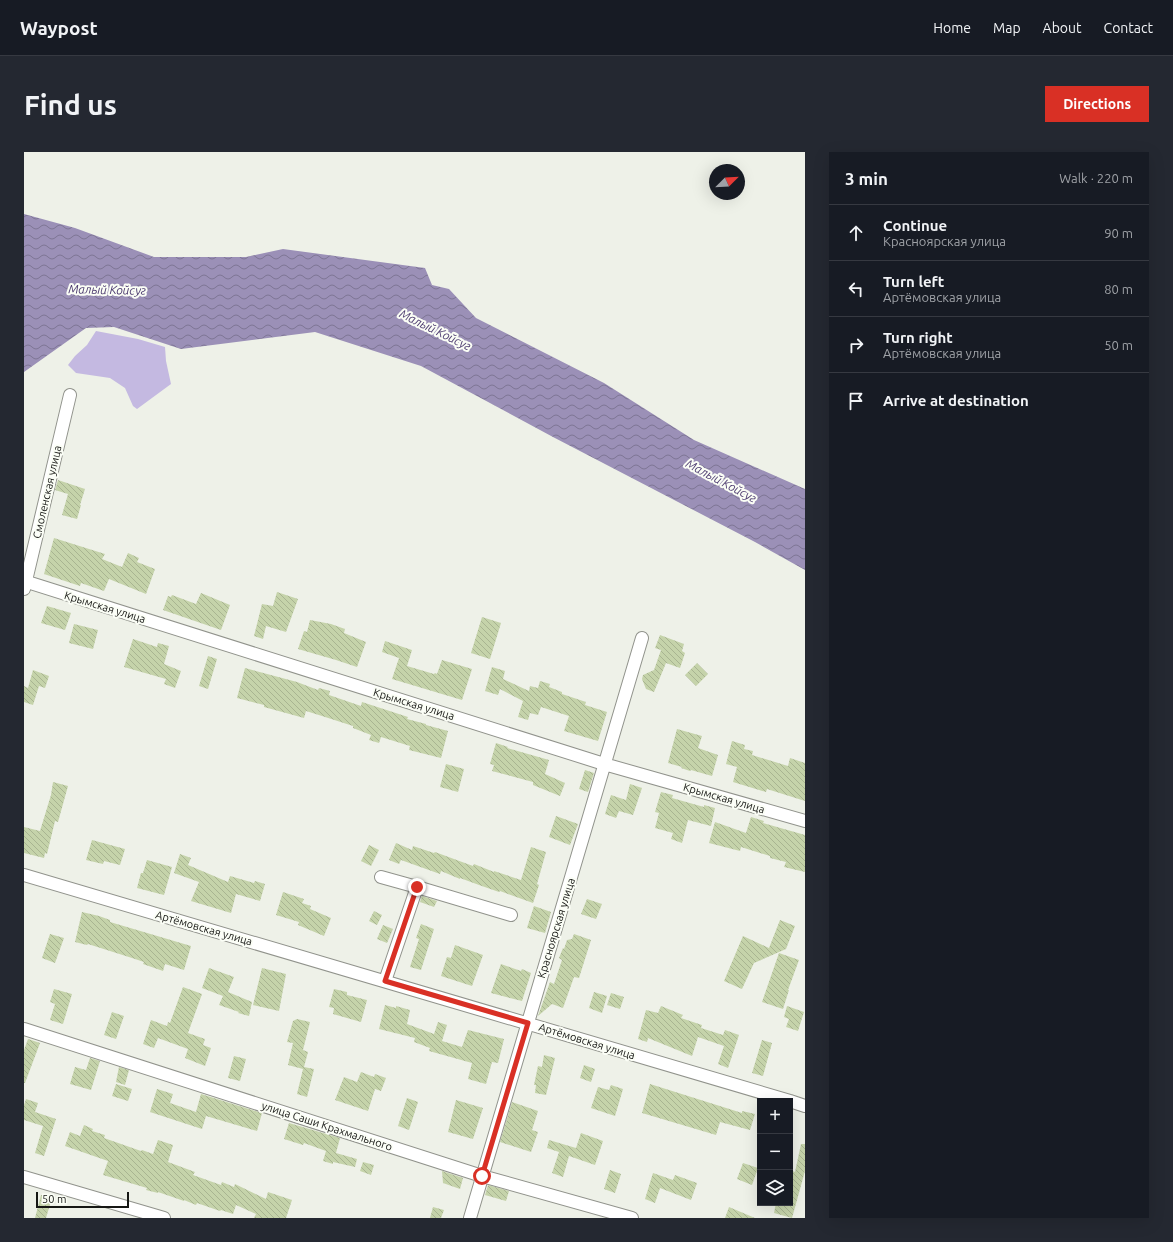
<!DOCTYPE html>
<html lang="en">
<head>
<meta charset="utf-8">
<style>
	body { margin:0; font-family:Ubuntu,sans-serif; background:#242831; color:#f1f3f6 }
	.controls { position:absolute; right:12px; bottom:12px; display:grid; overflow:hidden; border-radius:0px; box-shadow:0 4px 16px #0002 }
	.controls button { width:36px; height:36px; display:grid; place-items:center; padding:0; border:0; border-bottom:1px solid #363941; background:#171b24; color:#f1f3f6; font:20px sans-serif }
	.compass { position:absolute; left:685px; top:12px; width:36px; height:36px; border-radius:50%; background:#171b24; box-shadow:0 4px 16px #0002; rotate:66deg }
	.scale { position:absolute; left:12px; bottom:10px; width:93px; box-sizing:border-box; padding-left:4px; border:2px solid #161714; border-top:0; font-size:11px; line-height:14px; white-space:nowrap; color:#161714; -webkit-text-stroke:3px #fbfef6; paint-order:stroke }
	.stop { position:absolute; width:12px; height:12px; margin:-9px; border:3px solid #d93025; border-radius:50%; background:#fff }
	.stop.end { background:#d93025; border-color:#fff; box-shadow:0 1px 4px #0008 }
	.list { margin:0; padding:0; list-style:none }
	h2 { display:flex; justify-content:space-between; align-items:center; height:52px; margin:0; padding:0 16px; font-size:17px }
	h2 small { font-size:13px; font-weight:400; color:#9ea1a6 }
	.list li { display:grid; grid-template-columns:26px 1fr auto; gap:12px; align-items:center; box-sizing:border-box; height:56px; padding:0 16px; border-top:1px solid #363941 }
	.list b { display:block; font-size:15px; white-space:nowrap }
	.list p { margin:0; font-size:13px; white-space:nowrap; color:#9ea1a6 }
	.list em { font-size:13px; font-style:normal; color:#9ea1a6 }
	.icon { flex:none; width:22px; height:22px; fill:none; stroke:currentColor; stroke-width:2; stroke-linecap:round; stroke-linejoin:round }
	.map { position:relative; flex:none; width:781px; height:1066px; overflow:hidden; border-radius:0px }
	header { display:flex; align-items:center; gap:24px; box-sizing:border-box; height:56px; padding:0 20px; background:#171b24; border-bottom:1px solid #363941 }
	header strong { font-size:19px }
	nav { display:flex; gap:22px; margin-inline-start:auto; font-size:14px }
	.intro { display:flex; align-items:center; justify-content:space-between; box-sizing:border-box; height:96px; padding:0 24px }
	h1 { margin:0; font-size:28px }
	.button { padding:10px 18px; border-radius:0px; background:#d93025; color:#fff; font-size:14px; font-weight:700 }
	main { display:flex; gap:24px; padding:0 24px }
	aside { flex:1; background:#171b24; border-radius:0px; box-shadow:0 4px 16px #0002 }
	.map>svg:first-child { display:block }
	.grass { fill:#c4b9e1 }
	.water { fill:url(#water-waves) }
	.building { fill:url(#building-back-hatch) }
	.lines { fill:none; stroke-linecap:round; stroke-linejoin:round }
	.street-casing { stroke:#91938c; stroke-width:14 }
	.street { stroke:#fff; stroke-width:12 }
	.route { stroke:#d93025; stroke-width:5 }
	.labels { text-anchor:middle; stroke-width:4; stroke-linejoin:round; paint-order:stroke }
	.street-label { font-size:11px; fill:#161714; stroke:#fbfef6 }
	.water-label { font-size:12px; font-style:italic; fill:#4d3c70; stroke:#fbfef6 }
</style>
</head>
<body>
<header>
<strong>Waypost</strong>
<nav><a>Home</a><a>Map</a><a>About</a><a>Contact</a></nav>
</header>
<div class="intro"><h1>Find us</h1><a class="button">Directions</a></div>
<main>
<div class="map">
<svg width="781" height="1066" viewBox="0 0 781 1066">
	<defs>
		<pattern id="water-waves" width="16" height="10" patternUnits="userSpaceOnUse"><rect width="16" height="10" fill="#9b90b7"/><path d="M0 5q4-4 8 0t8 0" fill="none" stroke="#7d7594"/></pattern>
		<pattern id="building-back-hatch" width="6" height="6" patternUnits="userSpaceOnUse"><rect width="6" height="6" fill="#c5d3aa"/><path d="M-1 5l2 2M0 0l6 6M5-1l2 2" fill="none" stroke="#a8b491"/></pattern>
	</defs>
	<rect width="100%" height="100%" fill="#eef1e8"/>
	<path class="grass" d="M72,179L114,187L141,195L142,209L147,232L113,257L109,254L101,236L86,226L52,221L44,213L51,204L63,193Z"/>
	<path class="water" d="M0,62L51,76L130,105H222L259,97L401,116L408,133L425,137L452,166L580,231L670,288L781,337V418L731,390L529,285L397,214L291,180L157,197L90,175L62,176L0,220Z"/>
	<path class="building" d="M34,328L61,337L56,353H57L53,367L38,363L44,342L31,338Z
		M30,386L81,402L78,407L98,415L104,401L115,406L113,410L131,417L122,442L85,427L80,439L57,431L56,434L20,422Z
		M253,440L274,447L262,480L242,474L239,487L230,484L238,452L249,454Z
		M177,441L206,453L197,478L139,458L144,444L147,445L148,443L172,452Z
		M23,454L47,461L41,478L17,471Z
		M458,465L477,471L466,507L447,501Z
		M286,468L307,472L321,477L320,481L342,490L333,515L312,508L274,497L280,479L283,480Z
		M50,472L74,478L69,497L45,491Z
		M636,483L660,492L658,499L661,501L656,516L642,511L630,540L622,537L618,527L619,523L630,518L637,498L631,496Z
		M109,487L133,495L134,491L145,494L140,512L157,519L151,536L140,532L142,527L100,515Z
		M361,489L388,498L383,514L410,522L411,521L413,522L418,508L448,517L438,548L368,527L375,506L358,500Z
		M184,504L193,507L184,537L175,534Z
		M673,511L684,522L672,534L661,523Z
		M468,515L481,519L479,527L505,539L506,534L514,536L516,529L526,532L525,535L538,540V542L562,550L561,553L583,560L574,589L540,579L545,564L517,555L514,563L506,561L504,568L494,565L499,549L476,537L474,543L461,539Z
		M221,516L273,530L294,538L295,536L306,539L305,543L337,554L338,550L384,565L383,567L402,572V573L424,579L417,606L385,598L386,594L357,585L355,591L345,588L347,583L329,576V574L298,564L282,559L280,566L240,555V553L213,546Z
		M9,518L25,524L21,536L15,534L9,553L0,550V534L4,536Z
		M653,577L678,584L674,596L694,603L688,624L667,618L666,619L657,616L658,615L644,611Z
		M708,589L721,593L720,597L729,599L728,603L764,614L766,606L781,611V649L743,637L742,640L709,630L713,615L702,612Z
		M472,591L484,595L483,596L525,608L521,622L541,631L536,644L509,633V630L468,619L470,613L466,612Z
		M422,612L440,617L434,640L416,635Z
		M561,618L570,621L564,640L555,637Z
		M29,630L44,634L34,670L31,669L23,702L21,701L20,706L0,701V675L16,679L27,643Z
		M606,632L618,636L609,663L595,659L592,666L581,662L587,643L602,648Z
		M637,640L649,643L648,646L680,655V653L691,656L687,674L664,668L658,691L647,687L649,681L631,676L635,661L631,660Z
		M532,664L554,672L546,693L525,685Z
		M727,665L740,669L739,671L781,683V720L760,715L762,710L746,706V704L717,695L716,699L685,691L691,670L722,681Z
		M68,688L101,697L96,713L80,709L79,712L62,708Z
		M372,691L388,698L389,694L410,701L411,700L449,714L450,712L470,720V719L497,728L507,695L522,700L513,732L515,733L509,751L476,739L475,740L455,733L436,726V727L417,719L416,722L377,708L375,712L365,708Z
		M345,693L355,698L347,714L337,709Z
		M156,702L167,706L164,713L204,730L206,724L230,731L231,729L241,732L236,749L212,742L207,761L167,749L175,730L150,721Z
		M123,708L148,715L140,743L113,736L117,721H119Z
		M259,740L280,747L278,751L287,754L286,757L307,766L300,784L274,773L275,770L252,763Z
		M398,744L413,749L410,755L396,750Z
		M563,747L578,752L572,767L557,762Z
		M510,754L527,760L521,781L503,776Z
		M350,759L358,763L353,773L345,769Z
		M58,760L75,764L86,768V770L167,794L160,818L141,812L139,819L119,812L120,810L108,806L64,792L63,793L51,790Z
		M756,768L771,774L762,797L730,811L718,837L700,829L719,784L745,796Z
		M397,772L410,777L397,818L386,815L395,787L392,786Z
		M359,773L369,777L363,791L353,787Z
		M26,782L40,786L31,811L18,806Z
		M550,782L567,788L555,826L550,825L539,856L528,852L514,864L526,830L530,832L538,808L535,806L539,796L540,797L543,788L548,787Z
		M431,793L459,803L448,834L417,824L423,805L427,806Z
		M755,801L775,808L764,838H765L759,857L738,850Z
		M477,812L497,819L498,817L507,821L498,849L467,841Z
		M185,816L210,825L204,840L228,850L225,864L214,861L215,860L195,853L199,844L178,836Z
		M238,816L262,822L255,859L229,853Z
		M159,835L178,842L164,881L181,887L179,893L187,896L181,914L161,906L164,897L134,886L130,896L119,892L127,868L143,874L144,870L146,871Z
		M30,837L48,842L39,872L26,868L31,852L26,850Z
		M310,837L323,840V843L343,848L337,870L309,862L310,856L305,855Z
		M570,840L583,844L578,861L565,856Z
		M587,841L600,845L596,857L583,853Z
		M361,853L372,856V854L386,858L383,872L410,882L414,870L423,873L418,889L438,895L444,878L480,887L474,911L468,910L462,932L444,927L448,911L405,899L406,896L390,890L391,886L355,877Z
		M637,854L659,863L657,866L678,873L677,876L699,883L701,878L715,883L704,916L694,912L700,894L674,885L668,904L624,886L623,890L614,887L622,858L634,861Z
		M763,854L780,860L774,879L762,875L765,867L760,865Z
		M88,860L100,864L92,887L80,883Z
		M273,867L286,870L279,898L284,900L280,915L290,917L283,945L273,942L279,917L264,913L269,891L263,890L269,869Z
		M4,887L16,891L1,931H0V898Z
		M738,888L748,891L739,924L728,921Z
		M520,903L531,906L522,943L511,941L512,933H510L514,914L518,915Z
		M210,904L222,907L216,929L204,926Z
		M66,906L76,909L67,938L46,932L51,915L62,918Z
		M560,913L571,917L567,930L556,926Z
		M95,915L105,918L101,933L92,930Z
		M337,920L350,925L351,922L362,926L357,939L351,937L344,959L311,948L320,925L333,930Z
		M92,932L108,937L104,949L88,944Z
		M626,932L718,961V959L731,962L726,978L696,970L692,983L618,961Z
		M587,933L599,937L591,964L567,956L574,935L585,938Z
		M133,937L149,942L146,951L172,960L177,942L238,961L233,979L182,964L178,977L126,960Z
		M383,946L394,950L385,978L374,974Z
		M2,947L14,951L11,960L32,967L20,1004L11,1001L19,974L0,968V953Z
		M432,948L459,956L449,987L424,980Z
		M488,950L514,959L508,978L514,980L507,1000L476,990Z
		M265,971L316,986L312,1001L333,1007L331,1015L309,1010V1012L299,1009L302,999L280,991L279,993L260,987Z
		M60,973L69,977L68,979L81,983L80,986L117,999L118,998L129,1002L134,988L149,993L144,1010L171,1020L169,1023L197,1033L198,1030L210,1035L211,1032L242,1047L244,1040L268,1048L262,1066H230L232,1062L212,1053L209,1062L197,1058L196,1059L173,1051L172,1053L160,1048V1049L134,1040V1041L122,1038L123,1036L79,1023L84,1009L41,994L46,980L56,984Z
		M557,981L579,989L571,1013L545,1004L539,1025L528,1021L535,1000L523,996L525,988L552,996Z
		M777,992H781V1019L768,1066L750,1061L752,1051H766V1018L771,1020Z
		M339,1010L350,1013L347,1023L336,1019Z
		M719,1011L734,1016L728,1033L713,1027Z
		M586,1018L597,1022L591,1041L580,1037Z
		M418,1019L439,1026L436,1037L419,1031Z
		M629,1021L649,1028L651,1023L673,1031L667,1048L636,1036L631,1051L621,1047Z
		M464,1033L485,1039L482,1049L461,1043Z
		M17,1043L28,1046L22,1066H11Z
		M409,1055L420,1058L417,1066H406Z
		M705,1055L731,1066H701Z"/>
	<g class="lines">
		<defs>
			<path id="street" d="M0,429L580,612L781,669
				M0,437L46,243
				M0,723L766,949
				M357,725L393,735L361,829
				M393,735L487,763
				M0,877L458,1024L608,1066
				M766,949L781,954
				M0,1025L140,1066
				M446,1066L618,486"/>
		</defs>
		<use href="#street" class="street-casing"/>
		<use href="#street" class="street"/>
	</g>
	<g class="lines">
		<path class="route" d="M393,735L361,829L504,871L458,1024"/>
	</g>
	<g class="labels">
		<g class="street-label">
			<text transform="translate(23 340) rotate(-77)" y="4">Смоленская улица</text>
			<text transform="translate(81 455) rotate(17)" y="4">Крымская улица</text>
			<text transform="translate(390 552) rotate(17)" y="4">Крымская улица</text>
			<text transform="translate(700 646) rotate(16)" y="4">Крымская улица</text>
			<text transform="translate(180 776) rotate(16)" y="4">Артёмовская улица</text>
			<text transform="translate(532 776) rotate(-73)" y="4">Красноярская улица</text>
			<text transform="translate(563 889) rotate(17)" y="4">Артёмовская улица</text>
			<text transform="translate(303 974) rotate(18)" y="4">улица Саши Крахмального</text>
		</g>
		<g class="water-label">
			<text transform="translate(83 138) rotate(1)" y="4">Малый Койсуг</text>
			<text transform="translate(411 178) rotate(26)" y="4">Малый Койсуг</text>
			<text transform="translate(697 329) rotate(28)" y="4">Малый Койсуг</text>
		</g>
	</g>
</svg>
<div class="controls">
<button>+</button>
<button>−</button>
<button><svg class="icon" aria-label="layers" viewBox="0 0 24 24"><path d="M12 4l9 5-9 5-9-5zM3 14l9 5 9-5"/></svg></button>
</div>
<svg class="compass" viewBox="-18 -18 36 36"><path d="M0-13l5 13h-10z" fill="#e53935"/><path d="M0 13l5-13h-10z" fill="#9ea1a6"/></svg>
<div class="scale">50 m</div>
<div class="stop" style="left:458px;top:1024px"></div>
<div class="stop end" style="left:393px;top:735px"></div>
</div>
<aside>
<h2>3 min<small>Walk · 220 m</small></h2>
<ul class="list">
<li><svg class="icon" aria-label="ahead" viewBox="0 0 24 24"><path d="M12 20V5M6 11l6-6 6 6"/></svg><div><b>Continue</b><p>Красноярская улица</p></div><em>90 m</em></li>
<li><svg class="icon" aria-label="left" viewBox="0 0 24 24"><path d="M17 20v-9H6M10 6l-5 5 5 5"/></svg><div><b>Turn left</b><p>Артёмовская улица</p></div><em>80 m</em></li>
<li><svg class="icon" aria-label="right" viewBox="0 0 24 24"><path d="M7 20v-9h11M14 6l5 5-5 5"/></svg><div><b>Turn right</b><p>Артёмовская улица</p></div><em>50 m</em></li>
<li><svg class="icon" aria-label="arrive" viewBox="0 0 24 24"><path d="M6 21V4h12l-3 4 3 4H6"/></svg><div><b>Arrive at destination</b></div></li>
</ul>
</aside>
</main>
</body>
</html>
